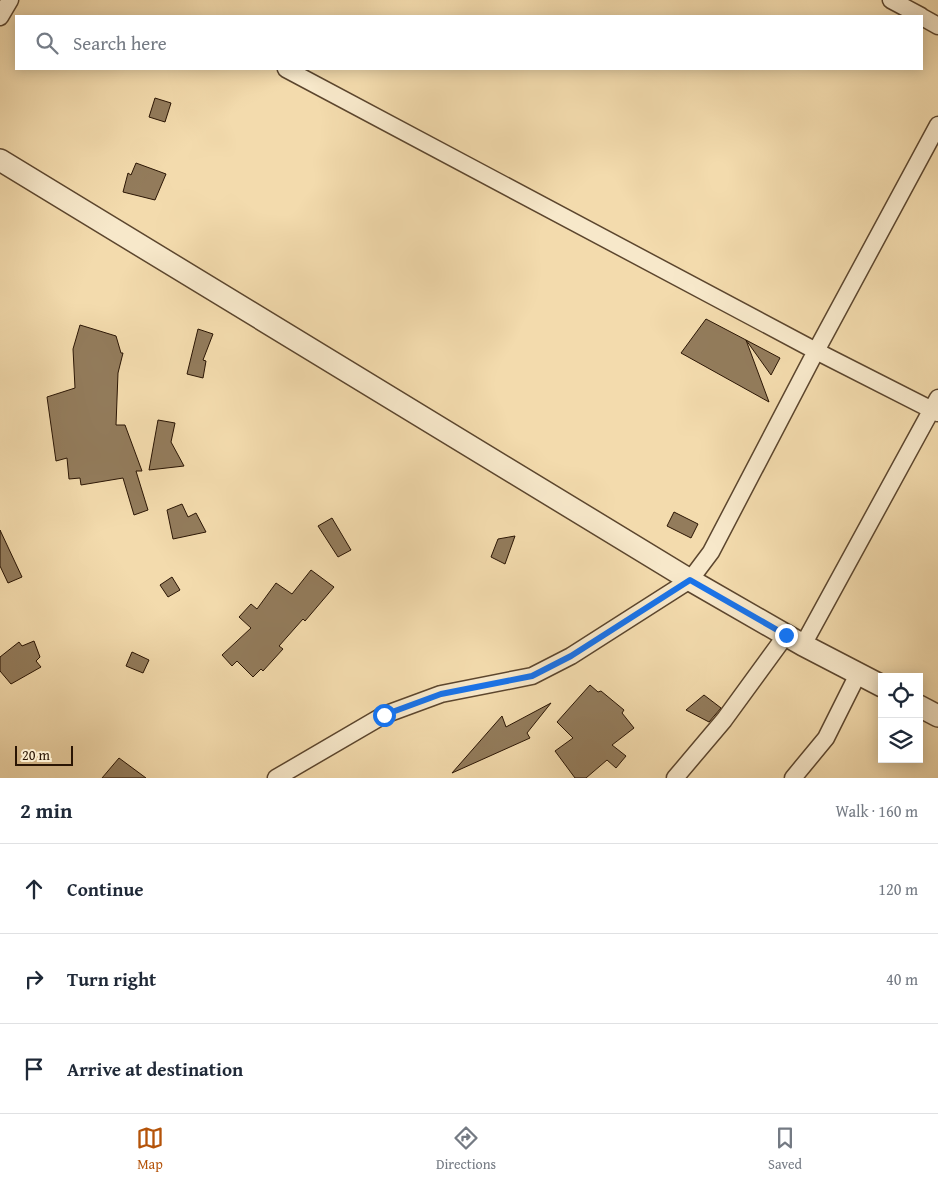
<!DOCTYPE html>
<html lang="en">
<head>
<meta charset="utf-8">
<style>
	body { margin:0; font-family:"Gentium Book Plus",serif; background:#f6f6f7; color:#1f2937 }
	.controls { position:absolute; right:15px; bottom:15px; display:grid; overflow:hidden; border-radius:0px; box-shadow:0 2px 12px #0003 }
	.controls button { width:45px; height:45px; display:grid; place-items:center; padding:0; border:0; border-bottom:1px solid #e0e1e3; background:#fff; color:#1f2937; font:25px sans-serif }
	.scale { position:absolute; left:15px; bottom:12px; width:58px; box-sizing:border-box; padding-left:5px; border:2px solid #2a1504; border-top:0; font-size:14px; line-height:18px; white-space:nowrap; color:#2a1504; -webkit-text-stroke:4px #f7e8ca; paint-order:stroke }
	.stop { position:absolute; width:15px; height:15px; margin:-11px; border:4px solid #1a73e8; border-radius:50%; background:#fff }
	.stop.end { background:#1a73e8; border-color:#fff; box-shadow:0 1px 5px #0008 }
	.list { margin:0; padding:0; list-style:none }
	h2 { display:flex; justify-content:space-between; align-items:center; height:65px; margin:0; padding:0 20px; font-size:21px }
	h2 small { font-size:16px; font-weight:400; color:#747a83 }
	.list li { display:grid; grid-template-columns:32px 1fr auto; gap:15px; align-items:center; box-sizing:border-box; height:90px; padding:0 20px; border-top:1px solid #e0e1e3 }
	.list b { display:block; font-size:19px; white-space:nowrap }
	.list em { font-size:16px; font-style:normal; color:#747a83 }
	.icon { flex:none; width:28px; height:28px; fill:none; stroke:currentColor; stroke-width:2; stroke-linecap:round; stroke-linejoin:round }
	.map { position:relative; flex:none; width:938px; height:778px; overflow:hidden }
	.search { position:absolute; background:#fff; box-shadow:0 2px 12px #0003; left:15px; right:15px; top:15px; height:55px; display:flex; align-items:center; gap:12px; box-sizing:border-box; padding:0 18px; border-radius:0px; color:#747a83; font-size:19px }
	.sheet { height:335px; background:#fff }
	nav { display:flex; justify-content:space-around; align-items:center; box-sizing:border-box; height:70px; border-top:1px solid #e0e1e3; background:#fff; font-size:14px; color:#747a83 }
	nav a { display:grid; justify-items:center; gap:2px }
	nav .on { color:#b45309 }
	.map>svg:first-child { display:block }
	.building { fill:#937c5c; stroke:#2a1504 }
	.lines { fill:none; stroke-linecap:round; stroke-linejoin:round }
	.minor-casing { stroke:#5c462e; stroke-width:19 }
	.tertiary-casing { stroke:#5c462e; stroke-width:24 }
	.minor { stroke:#f7e8ca; stroke-width:16 }
	.tertiary { stroke:#f7e8ca; stroke-width:21 }
	.route { stroke:#1a73e8; stroke-width:6 }
</style>
</head>
<body>
<div class="map">
<svg width="938" height="778" viewBox="0 0 938 778">
	<rect width="100%" height="100%" fill="#f3dbad"/>
	<filter id="stains"><feTurbulence type="fractalNoise" baseFrequency=".004" numOctaves="4"/><feColorMatrix values="0 0 0 0 .2 0 0 0 0 .09 0 0 0 0 .02 0 0 0 .5 -.17"/></filter>
	<radialGradient id="worn" r=".72"><stop offset=".6" stop-color="#630" stop-opacity="0"/><stop offset="1" stop-color="#630" stop-opacity=".3"/></radialGradient>
	<path class="building" d="M155,98L171,103L165,122L149,117Z
		M136,163L166,174L155,200L123,192L128,173L131,175Z
		M706,319L746,340L769,402L681,353Z
		M80,325L116,336L121,353H123L118,373L116,425H125L142,471H136L148,510L134,515L123,478L81,485L80,478L69,479L67,458L56,461L47,397L75,388L73,349Z
		M198,329L213,334L203,360L206,361L203,378L187,374Z
		M746,340L780,358L771,375Z
		M158,420L175,423L171,442L184,466L149,470Z
		M182,504L188,517L196,513L206,532L173,539L167,510Z
		M674,512L698,524L691,538L667,526Z
		M332,518L351,550L338,557L318,526Z
		M0,530L22,577L8,583L0,566Z
		M515,536L505,564L491,557L498,539Z
		M311,570L334,587L305,621L303,619L279,646L283,649L263,671L261,669L253,677L237,661L232,666L222,655L251,628L239,617L251,604L257,609L276,583L292,594Z
		M172,577L180,590L168,597L160,585Z
		M34,641L40,657L36,661L41,667L11,684L0,671V657L19,642L22,646Z
		M132,652L149,660L143,673L126,666Z
		M590,685L598,692L601,691L624,710L622,713L634,728L612,745L626,756L616,768L607,760L586,778H575L555,751L573,738L557,722Z
		M704,695L721,708L709,722L686,710Z
		M551,703L527,733L530,738L452,773L502,716L506,727Z
		M119,758L146,778H102Z"/>
	<g class="lines">
		<defs>
			<path id="minor" d="M891,0L921,16
				M0,17L10,0
				M922,17L938,26
				M286,69L816,351L938,413
				M803,645L938,398
				M276,778L384,715L441,694L532,676L571,656L690,580L711,552L816,351L938,125
				M675,778L724,720L786,635
				M793,778L826,738L858,674"/>
			<path id="tertiary" d="M0,160L690,580L803,645L882,686
				M919,706L938,716"/>
		</defs>
		<use href="#minor" class="minor-casing"/>
		<use href="#tertiary" class="tertiary-casing"/>
		<use href="#minor" class="minor"/>
		<use href="#tertiary" class="tertiary"/>
	</g>
	<g class="lines">
		<path class="route" d="M384,715L441,694L532,676L571,656L690,580L786,635"/>
	</g>
	<rect width="100%" height="100%" filter="url(#stains)"/>
	<rect width="100%" height="100%" fill="url(#worn)"/>
</svg>
<div class="controls">
<button><svg class="icon" aria-label="locate" viewBox="0 0 24 24"><circle cx="12" cy="12" r="6"/><path d="M12 2v4M12 18v4M2 12h4M18 12h4"/></svg></button>
<button><svg class="icon" aria-label="layers" viewBox="0 0 24 24"><path d="M12 4l9 5-9 5-9-5zM3 14l9 5 9-5"/></svg></button>
</div>
<div class="scale">20 m</div>
<div class="stop" style="left:384px;top:715px"></div>
<div class="stop end" style="left:786px;top:635px"></div>
<div class="search"><svg class="icon" aria-label="search" viewBox="0 0 24 24"><circle cx="10" cy="10" r="6"/><path d="M15 15l6 6"/></svg>Search here</div>
</div>
<section class="sheet">
<h2>2 min<small>Walk · 160 m</small></h2>
<ul class="list">
<li><svg class="icon" aria-label="ahead" viewBox="0 0 24 24"><path d="M12 20V5M6 11l6-6 6 6"/></svg><div><b>Continue</b></div><em>120 m</em></li>
<li><svg class="icon" aria-label="right" viewBox="0 0 24 24"><path d="M7 20v-9h11M14 6l5 5-5 5"/></svg><div><b>Turn right</b></div><em>40 m</em></li>
<li><svg class="icon" aria-label="arrive" viewBox="0 0 24 24"><path d="M6 21V4h12l-3 4 3 4H6"/></svg><div><b>Arrive at destination</b></div></li>
</ul>
</section>
<nav>
<a class="on"><svg class="icon" aria-label="map" viewBox="0 0 24 24"><path d="M3 6l6-2 6 2 6-2v14l-6 2-6-2-6 2zM9 4v14M15 6v14"/></svg>Map</a>
<a><svg class="icon" aria-label="directions" viewBox="0 0 24 24"><path d="M12 3l9 9-9 9-9-9zM9 14v-3h6M13 9l2 2-2 2"/></svg>Directions</a>
<a><svg class="icon" aria-label="saved" viewBox="0 0 24 24"><path d="M7 4h10v16l-5-4-5 4z"/></svg>Saved</a>
</nav>
</body>
</html>
